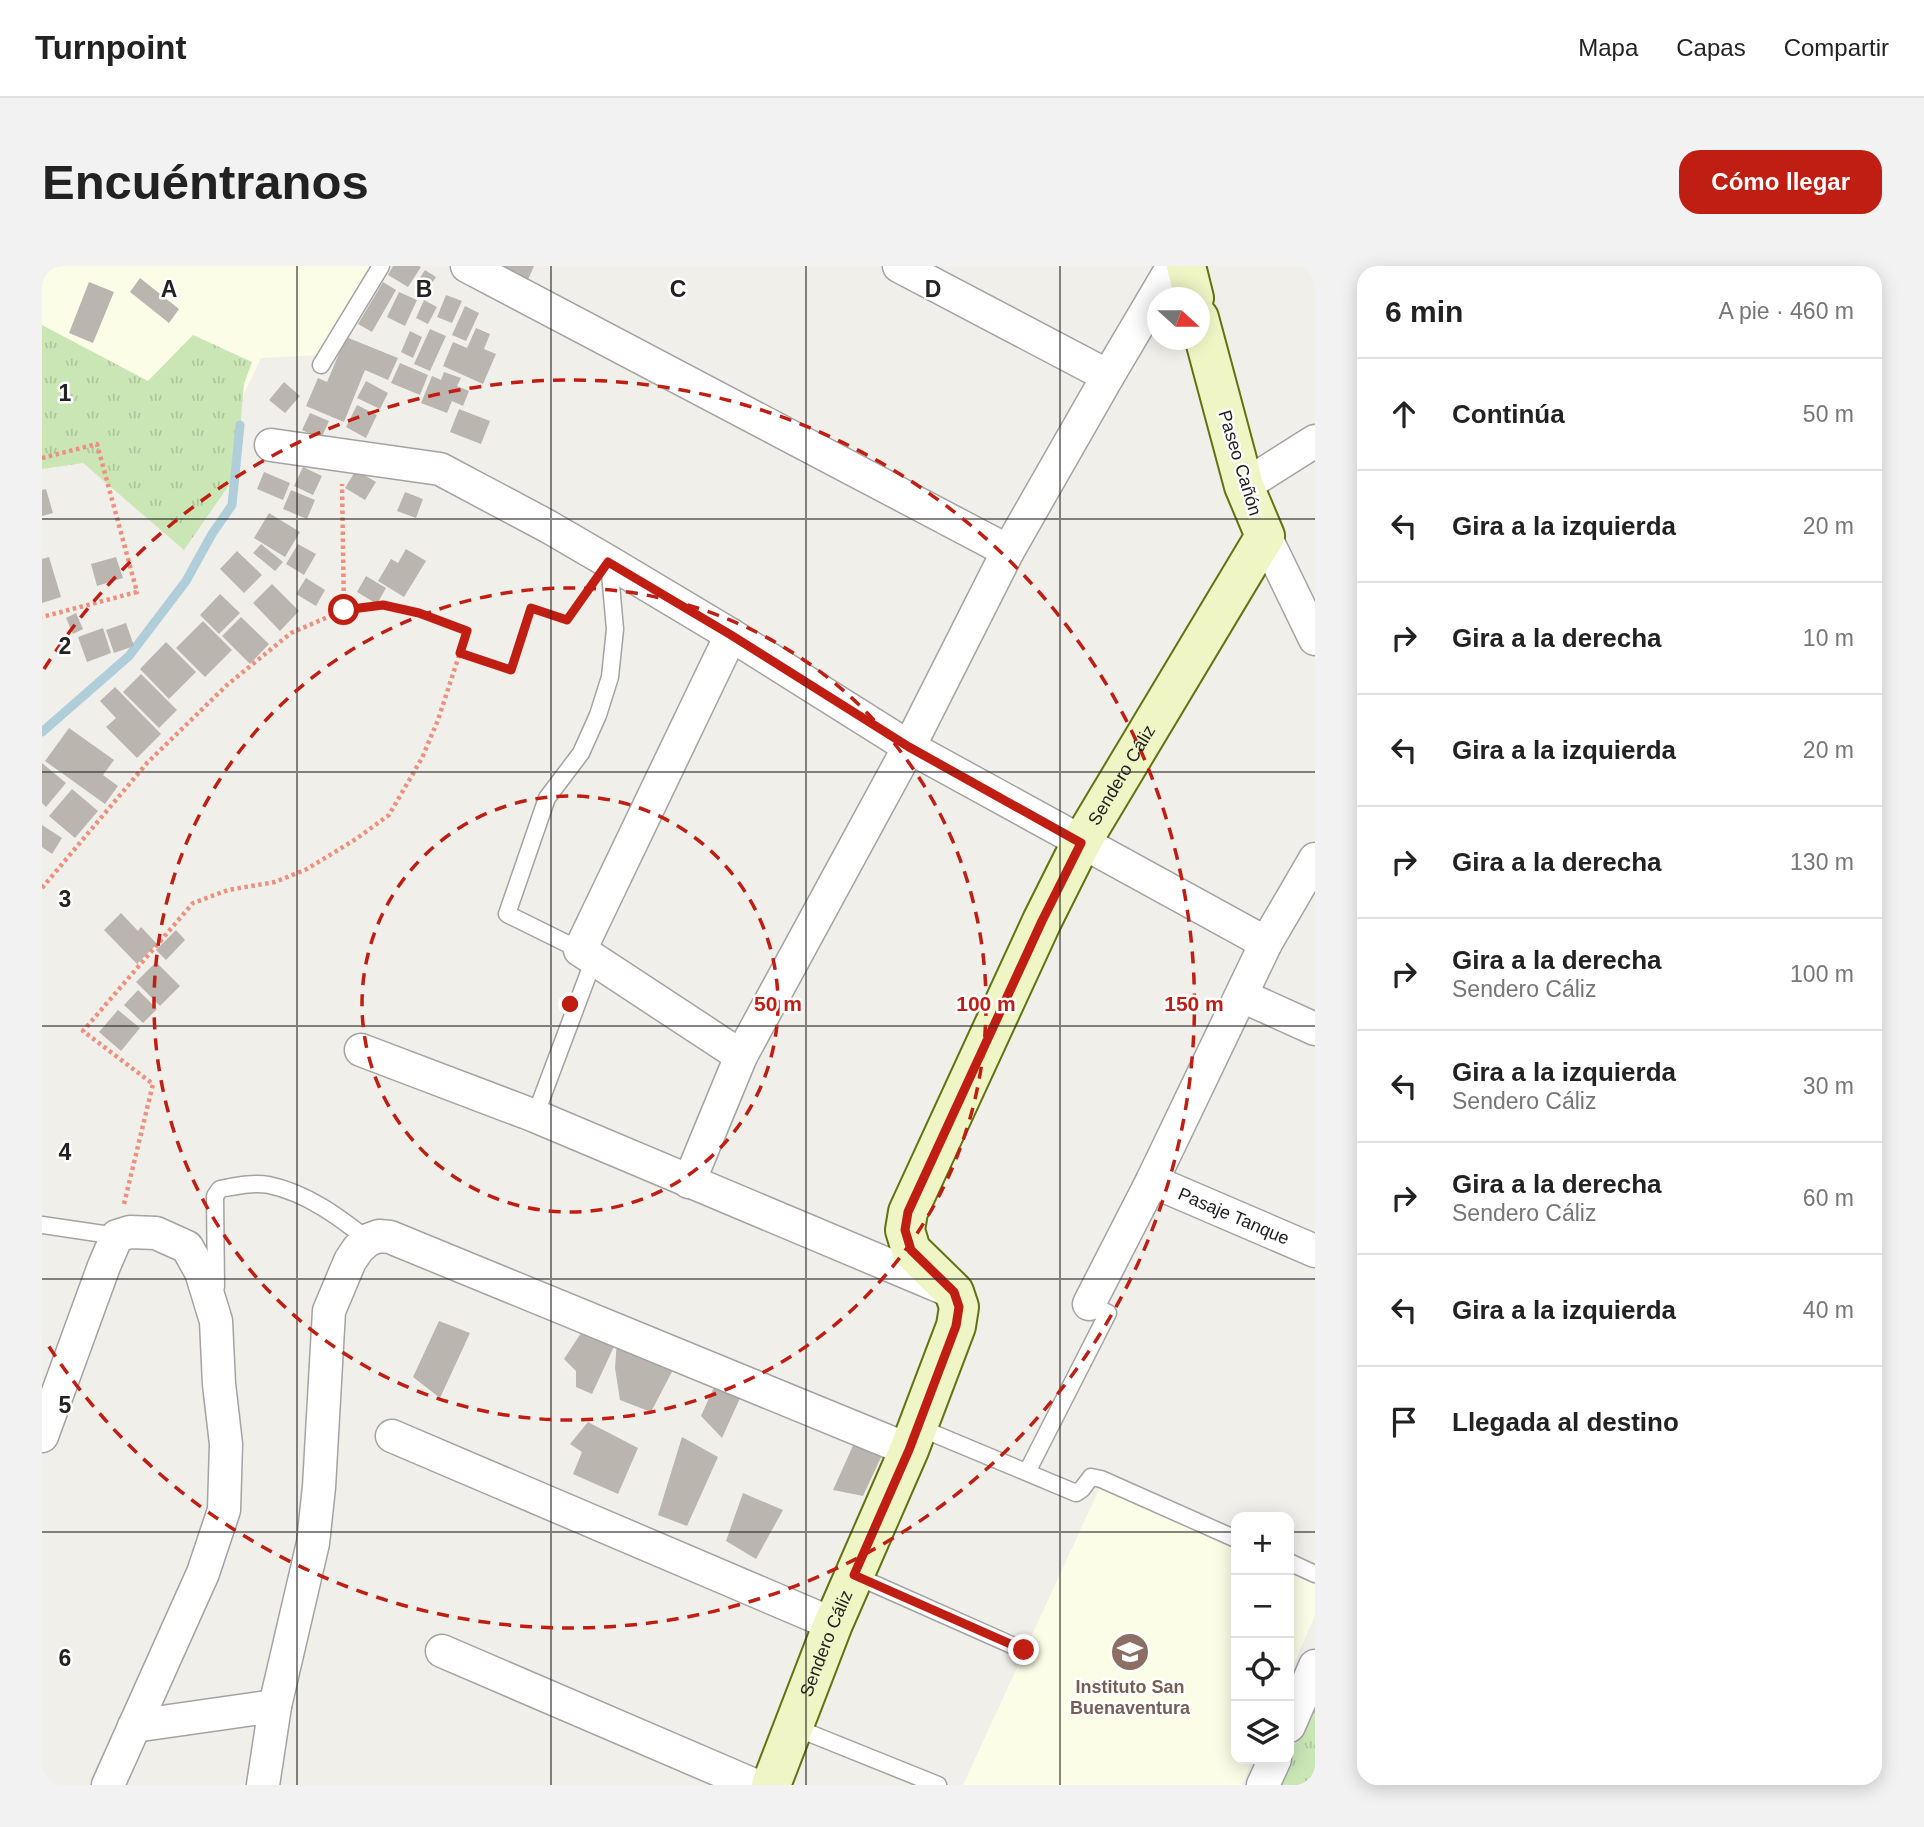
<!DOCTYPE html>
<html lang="es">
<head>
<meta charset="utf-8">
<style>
	body { margin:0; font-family:Arial,sans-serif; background:#f2f2f2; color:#222 }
	.controls { position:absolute; right:21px; bottom:21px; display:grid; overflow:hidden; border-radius:14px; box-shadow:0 4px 18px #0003 }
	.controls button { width:63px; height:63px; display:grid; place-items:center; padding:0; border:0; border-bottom:2px solid #e0e0e0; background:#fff; color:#222; font:35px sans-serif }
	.compass { position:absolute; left:1105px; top:21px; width:63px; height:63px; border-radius:50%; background:#fff; box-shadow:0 4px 18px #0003; rotate:111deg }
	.stop { position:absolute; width:21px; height:21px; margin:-16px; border:5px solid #c11e13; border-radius:50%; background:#fff }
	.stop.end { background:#c11e13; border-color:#fff; box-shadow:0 2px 7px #0008 }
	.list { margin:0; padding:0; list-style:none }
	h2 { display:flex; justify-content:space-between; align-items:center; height:91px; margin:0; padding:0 28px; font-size:30px }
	h2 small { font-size:23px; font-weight:400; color:#767676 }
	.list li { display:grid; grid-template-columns:46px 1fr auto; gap:21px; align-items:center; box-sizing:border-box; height:112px; padding:0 28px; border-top:2px solid #e0e0e0 }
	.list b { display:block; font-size:26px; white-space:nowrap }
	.list p { margin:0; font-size:23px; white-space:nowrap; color:#767676 }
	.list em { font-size:23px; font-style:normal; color:#767676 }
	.icon { flex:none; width:38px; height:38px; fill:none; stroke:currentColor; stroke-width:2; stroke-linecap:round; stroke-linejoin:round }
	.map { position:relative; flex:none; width:1273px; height:1519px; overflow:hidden; border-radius:21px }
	header { display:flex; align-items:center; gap:42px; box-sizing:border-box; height:98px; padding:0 35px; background:#fff; border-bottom:2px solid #e0e0e0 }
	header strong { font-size:33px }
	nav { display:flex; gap:38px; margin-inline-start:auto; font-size:24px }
	.intro { display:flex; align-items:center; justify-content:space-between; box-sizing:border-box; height:168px; padding:0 42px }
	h1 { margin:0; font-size:49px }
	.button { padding:18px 32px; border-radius:21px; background:#c11e13; color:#fff; font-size:24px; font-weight:700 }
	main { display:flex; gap:42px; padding:0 42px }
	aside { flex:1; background:#fff; border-radius:21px; box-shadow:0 4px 18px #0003 }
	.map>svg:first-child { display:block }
	.education { fill:#fbfde7 }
	.grass { fill:url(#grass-tufts) }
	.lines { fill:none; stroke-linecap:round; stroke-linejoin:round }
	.stream { stroke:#afceda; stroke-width:9 }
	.building { fill:#bbb5af }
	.lane-casing { stroke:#a3a3a3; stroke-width:19 }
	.street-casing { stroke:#a3a3a3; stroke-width:35 }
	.secondary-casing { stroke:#627210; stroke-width:42 }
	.path { stroke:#ee907e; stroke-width:4.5; stroke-dasharray:3.5 3.5; stroke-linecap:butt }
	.lane { stroke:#fff; stroke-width:16 }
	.street { stroke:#fff; stroke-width:32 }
	.secondary { stroke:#eff5c4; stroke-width:38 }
	.route { stroke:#c11e13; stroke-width:9 }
	.grid { fill:none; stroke:#222; stroke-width:2; stroke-opacity:0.55 }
	.ring { fill:none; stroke:#c11e13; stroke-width:3.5; stroke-dasharray:12 9 }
	.labels { text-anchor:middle; stroke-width:5; stroke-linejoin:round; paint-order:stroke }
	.street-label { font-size:18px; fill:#222; stroke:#fff }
	.education-label { font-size:18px; font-weight:bold; fill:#785e54; stroke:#fff }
	.grid-label { font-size:23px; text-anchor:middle; font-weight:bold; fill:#222; stroke:#fff; stroke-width:5; stroke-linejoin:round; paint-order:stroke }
	.centre { fill:#c11e13; stroke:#fff; stroke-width:3.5 }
	.ring-label { font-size:21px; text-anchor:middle; font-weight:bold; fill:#c11e13; stroke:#fff; stroke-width:5; stroke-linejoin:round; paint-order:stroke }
</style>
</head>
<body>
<header>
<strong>Turnpoint</strong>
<nav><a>Mapa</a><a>Capas</a><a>Compartir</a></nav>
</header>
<div class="intro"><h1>Encuéntranos</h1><a class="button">Cómo llegar</a></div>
<main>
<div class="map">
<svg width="1273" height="1519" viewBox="0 0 1273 1519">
	<defs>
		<pattern id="grass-tufts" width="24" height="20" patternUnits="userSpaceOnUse" patternTransform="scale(1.75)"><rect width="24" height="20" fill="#cae6b5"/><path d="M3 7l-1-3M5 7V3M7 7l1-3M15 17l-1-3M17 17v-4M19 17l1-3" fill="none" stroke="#adc59b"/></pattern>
	</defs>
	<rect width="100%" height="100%" fill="#f1efea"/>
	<path class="education" d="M0,0H331L278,89L219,92L194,145L0,128Z
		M1059,1219L1194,1280V1493H1211L1200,1519H921Z
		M1247,1304L1273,1316V1349L1247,1410Z"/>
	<path class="grass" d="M0,59L106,115L151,69L210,96L202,118L194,209L142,284L41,197L0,203Z
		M1273,1431V1519H1235Z"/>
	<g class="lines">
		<path class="stream" d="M0,466L87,390L144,315L170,268L190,239L198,159"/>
	</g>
	<path class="building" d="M351,0H377L379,1L366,21L346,9Z
		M449,0H492L485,16Z
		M383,4L394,11L388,20L377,13Z
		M98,12L137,43L127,57L88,26Z
		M47,16L72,26L51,77L27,67Z
		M341,16L354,24L330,66L316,58Z
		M357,26L375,34L363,60L345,51Z
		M404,29L420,35L410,57L395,51Z
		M382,34L395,41L386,58L374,52Z
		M423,40L437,47L424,75L410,69Z
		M434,62L448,68L442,83L454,88L441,118L401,100L411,76L425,82Z
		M388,63L404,70L388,105L372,98Z
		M368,65L380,71L371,92L359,86Z
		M304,71L356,92L346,114L323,104L302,156L264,140L276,112L285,116Z
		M358,97L386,109L378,129L349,117Z
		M402,106L419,112L415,120L427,125L421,140L410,135L405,147L379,137L390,110L399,114Z
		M324,115L346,127L338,143L315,132Z
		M242,116L258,130L243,147L227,134Z
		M315,139L335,149L324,172L304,161Z
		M417,143L448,155L439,178L408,166Z
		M268,147L287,155L279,173L260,164Z
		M261,201L280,210L271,229L252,220Z
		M314,204L334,216L323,234L303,222Z
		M222,206L248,217L241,234L215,223Z
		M4,223L11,247L0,250V224Z
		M249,224L273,234L265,253L241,243Z
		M363,226L381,233L374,252L355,245Z
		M227,247L258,266L243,291L212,272Z
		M219,278L241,296L233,305L211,287Z
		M256,278L274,288L262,309L244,298Z
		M364,283L384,295L362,331L336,315L349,293L356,297Z
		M195,285L220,309L202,327L178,303Z
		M7,291L19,331L0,337V293Z
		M74,291L81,312L55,320L49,298Z
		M324,310L344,322L335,338L315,326Z
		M264,312L283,324L274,340L254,328Z
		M230,318L257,345L238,365L211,337Z
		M178,328L198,347L177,368L158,349Z
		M34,347L41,363L31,368L24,352Z
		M199,351L227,378L208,398L180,370Z
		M161,355L190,384L163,411L134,382Z
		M84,357L92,380L72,387L64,364Z
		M61,362L69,387L45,396L36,371Z
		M124,376L154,406L127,433L98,403Z
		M99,408L135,444L117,462L81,426Z
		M73,421L119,468L95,492L64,461L74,452L58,435Z
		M27,462L72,494L61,509L76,520L63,538L3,495Z
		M0,497L24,517L4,541L0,537Z
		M30,523L56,545L33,572L7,550Z
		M0,559L20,572L10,588L0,581Z
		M79,647L96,665L99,661L115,678L95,698L62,664Z
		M134,664L143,674L124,694L114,684Z
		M114,696L138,720L118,740L94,716Z
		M96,724L115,743L101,757L82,739Z
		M76,744L98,762L79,785L57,766Z
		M397,1055L428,1067L398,1132L371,1111Z
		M543,1061L575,1074L634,1098L609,1146L578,1134L573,1102L575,1074L550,1128L534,1121V1105L522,1093Z
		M673,1119L699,1130L680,1172L659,1150Z
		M546,1156L596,1182L576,1228L531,1208L540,1186L528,1178Z
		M640,1171L676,1191L645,1260L616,1249Z
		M814,1173L841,1187L821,1230L791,1224Z
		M701,1227L741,1244L714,1293L684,1275Z"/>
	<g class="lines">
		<defs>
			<path id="lane" d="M279,99L339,0
				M538,684L465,648L505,532L539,487L556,449L568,411L573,363L567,296
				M493,850L552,693
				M0,959L75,970
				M174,1021L173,930L178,923C194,920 211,916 227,919C265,927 297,951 326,974
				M876,1161L1034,1227L1040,1223L1049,1211L1059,1213L1194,1273
				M985,1206L1066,1047L1047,1038
				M1247,1296L1273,1308
				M812,1309L981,1384
				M752,1461L896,1519"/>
			<g id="street">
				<path d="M425,0L966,285"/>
				<path d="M857,0L1066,110"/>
				<path d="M229,179L398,203L507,261L567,296L689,369L867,481L1224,677"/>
				<path d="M1202,220L1273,175"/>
				<path d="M1223,270L1273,373"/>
				<path d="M689,369L538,684L699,790"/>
				<path d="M1200,730L1273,763"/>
				<path d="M319,784L493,850L904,1023"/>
				<path id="s1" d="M1110,915L1273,985"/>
				<path d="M647,916L699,790L867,481L966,285L1066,110L1131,0"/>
				<path d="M1047,1038L1110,915L1224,677L1273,593"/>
				<path d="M0,1170L62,1000L75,970L88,966L114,967L145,981L159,1006L174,1055L177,1118L184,1178L182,1244L161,1307L66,1519"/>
				<path d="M350,1170L791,1358"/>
				<path d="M400,1385L712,1519"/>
				<path d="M92,1460L233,1440"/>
				<path d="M1247,1460L1273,1400"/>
				<path d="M221,1519L233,1440L271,1277L277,1221L287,1045L308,995L316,983L326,974L337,970L348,971L867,1184"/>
				<path d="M1221,1519L1233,1493"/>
			</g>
			<g id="secondary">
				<path d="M1144,0L1152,32"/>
				<path id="s2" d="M729,1519L791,1358L867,1184L914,1060L917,1041L912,1026L869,984L863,964L866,946L1000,655L1039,577L1223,270L1202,220L1157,52"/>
			</g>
		</defs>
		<use href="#lane" class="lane-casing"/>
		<use href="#street" class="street-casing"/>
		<use href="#secondary" class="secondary-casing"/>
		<path class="path" d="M0,192L55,178L95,326L0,351
			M418,387L469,404L489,342L525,354L548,322
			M0,622L105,497L185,419L249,367L302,344
			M82,938L111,818L41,765L151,637L186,624L233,616L265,603L314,573L347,549L380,492L396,454L425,365L377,347L341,339L302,344L300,218"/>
		<use href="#lane" class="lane"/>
		<use href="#street" class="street"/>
		<use href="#secondary" class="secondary"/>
	</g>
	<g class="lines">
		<path class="route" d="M302,344L341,339L377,347L425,365L418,387L469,404L489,342L525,354L566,296L689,369L867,481L1039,577L1000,655L866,946L863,964L869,984L912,1026L917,1041L914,1060L867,1184L812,1309L982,1384"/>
	</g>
	<path class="grid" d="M255,0V1519M509,0V1519M764,0V1519M1018,0V1519M0,253H1273M0,506H1273M0,760H1273M0,1013H1273M0,1266H1194M1247,1266H1273"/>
	<g class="ring">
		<circle cx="528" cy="738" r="208"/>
		<circle cx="528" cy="738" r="416"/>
		<path d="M2 403A624 624 0 1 1 2 1073"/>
	</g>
	<defs>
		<symbol id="school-disc" viewBox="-11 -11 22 22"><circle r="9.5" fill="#8d6e63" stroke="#fff"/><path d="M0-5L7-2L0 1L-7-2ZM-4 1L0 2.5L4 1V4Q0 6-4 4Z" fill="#fff"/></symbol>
	</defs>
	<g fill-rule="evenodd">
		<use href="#school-disc" x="1066" y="1364" width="44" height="44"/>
	</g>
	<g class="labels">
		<g class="street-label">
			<text transform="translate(1198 197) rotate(73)" y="6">Paseo Cañón</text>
			<text dy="6" stroke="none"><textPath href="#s2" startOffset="1116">Sendero Cáliz</textPath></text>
			<text dy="6" stroke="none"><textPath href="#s1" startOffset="89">Pasaje Tanque</textPath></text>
			<text dy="6" stroke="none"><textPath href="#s2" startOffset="152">Sendero Cáliz</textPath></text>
		</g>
		<g class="education-label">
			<text x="1088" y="1427">Instituto San<tspan x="1088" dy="21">Buenaventura</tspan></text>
		</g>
	</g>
	<g class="grid-label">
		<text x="127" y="31">A</text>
		<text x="382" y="31">B</text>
		<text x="636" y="31">C</text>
		<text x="891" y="31">D</text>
		<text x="23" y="135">1</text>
		<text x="23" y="388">2</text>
		<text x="23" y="641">3</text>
		<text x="23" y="894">4</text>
		<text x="23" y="1147">5</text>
		<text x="23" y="1400">6</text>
	</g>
	<circle cx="528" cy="738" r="10" class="centre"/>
	<g class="ring-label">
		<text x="736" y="745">50 m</text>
		<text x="944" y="745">100 m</text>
		<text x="1152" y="745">150 m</text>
	</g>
</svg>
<div class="controls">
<button>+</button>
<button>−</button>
<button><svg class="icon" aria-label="locate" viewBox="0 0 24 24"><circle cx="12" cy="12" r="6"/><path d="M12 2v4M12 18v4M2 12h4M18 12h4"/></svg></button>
<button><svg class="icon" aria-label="layers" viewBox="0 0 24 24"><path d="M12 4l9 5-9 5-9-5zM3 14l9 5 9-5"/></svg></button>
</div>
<svg class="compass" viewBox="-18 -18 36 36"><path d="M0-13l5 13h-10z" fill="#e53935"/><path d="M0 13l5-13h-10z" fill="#767676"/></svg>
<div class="stop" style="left:302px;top:344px"></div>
<div class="stop end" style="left:982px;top:1384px"></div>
</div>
<aside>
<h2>6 min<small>A pie · 460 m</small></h2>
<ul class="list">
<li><svg class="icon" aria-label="ahead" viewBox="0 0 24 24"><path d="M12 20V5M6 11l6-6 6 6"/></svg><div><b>Continúa</b></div><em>50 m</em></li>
<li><svg class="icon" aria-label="left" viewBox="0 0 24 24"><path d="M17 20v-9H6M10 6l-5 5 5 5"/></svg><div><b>Gira a la izquierda</b></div><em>20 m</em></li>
<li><svg class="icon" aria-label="right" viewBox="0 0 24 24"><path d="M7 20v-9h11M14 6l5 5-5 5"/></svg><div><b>Gira a la derecha</b></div><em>10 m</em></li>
<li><svg class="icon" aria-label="left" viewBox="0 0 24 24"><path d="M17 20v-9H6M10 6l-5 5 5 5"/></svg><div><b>Gira a la izquierda</b></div><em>20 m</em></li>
<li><svg class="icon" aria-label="right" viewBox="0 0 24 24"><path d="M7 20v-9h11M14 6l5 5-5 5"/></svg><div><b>Gira a la derecha</b></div><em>130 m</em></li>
<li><svg class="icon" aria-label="right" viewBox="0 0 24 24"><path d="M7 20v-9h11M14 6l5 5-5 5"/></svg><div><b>Gira a la derecha</b><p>Sendero Cáliz</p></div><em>100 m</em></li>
<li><svg class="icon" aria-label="left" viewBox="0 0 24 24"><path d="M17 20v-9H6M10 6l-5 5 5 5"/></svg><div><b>Gira a la izquierda</b><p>Sendero Cáliz</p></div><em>30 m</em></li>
<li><svg class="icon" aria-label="right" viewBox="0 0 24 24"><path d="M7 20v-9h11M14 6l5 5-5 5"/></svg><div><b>Gira a la derecha</b><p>Sendero Cáliz</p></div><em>60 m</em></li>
<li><svg class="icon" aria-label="left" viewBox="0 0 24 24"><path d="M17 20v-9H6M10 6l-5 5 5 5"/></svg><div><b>Gira a la izquierda</b></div><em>40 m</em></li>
<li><svg class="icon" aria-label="arrive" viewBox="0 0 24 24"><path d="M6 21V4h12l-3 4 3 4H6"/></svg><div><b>Llegada al destino</b></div></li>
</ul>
</aside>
</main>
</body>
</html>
